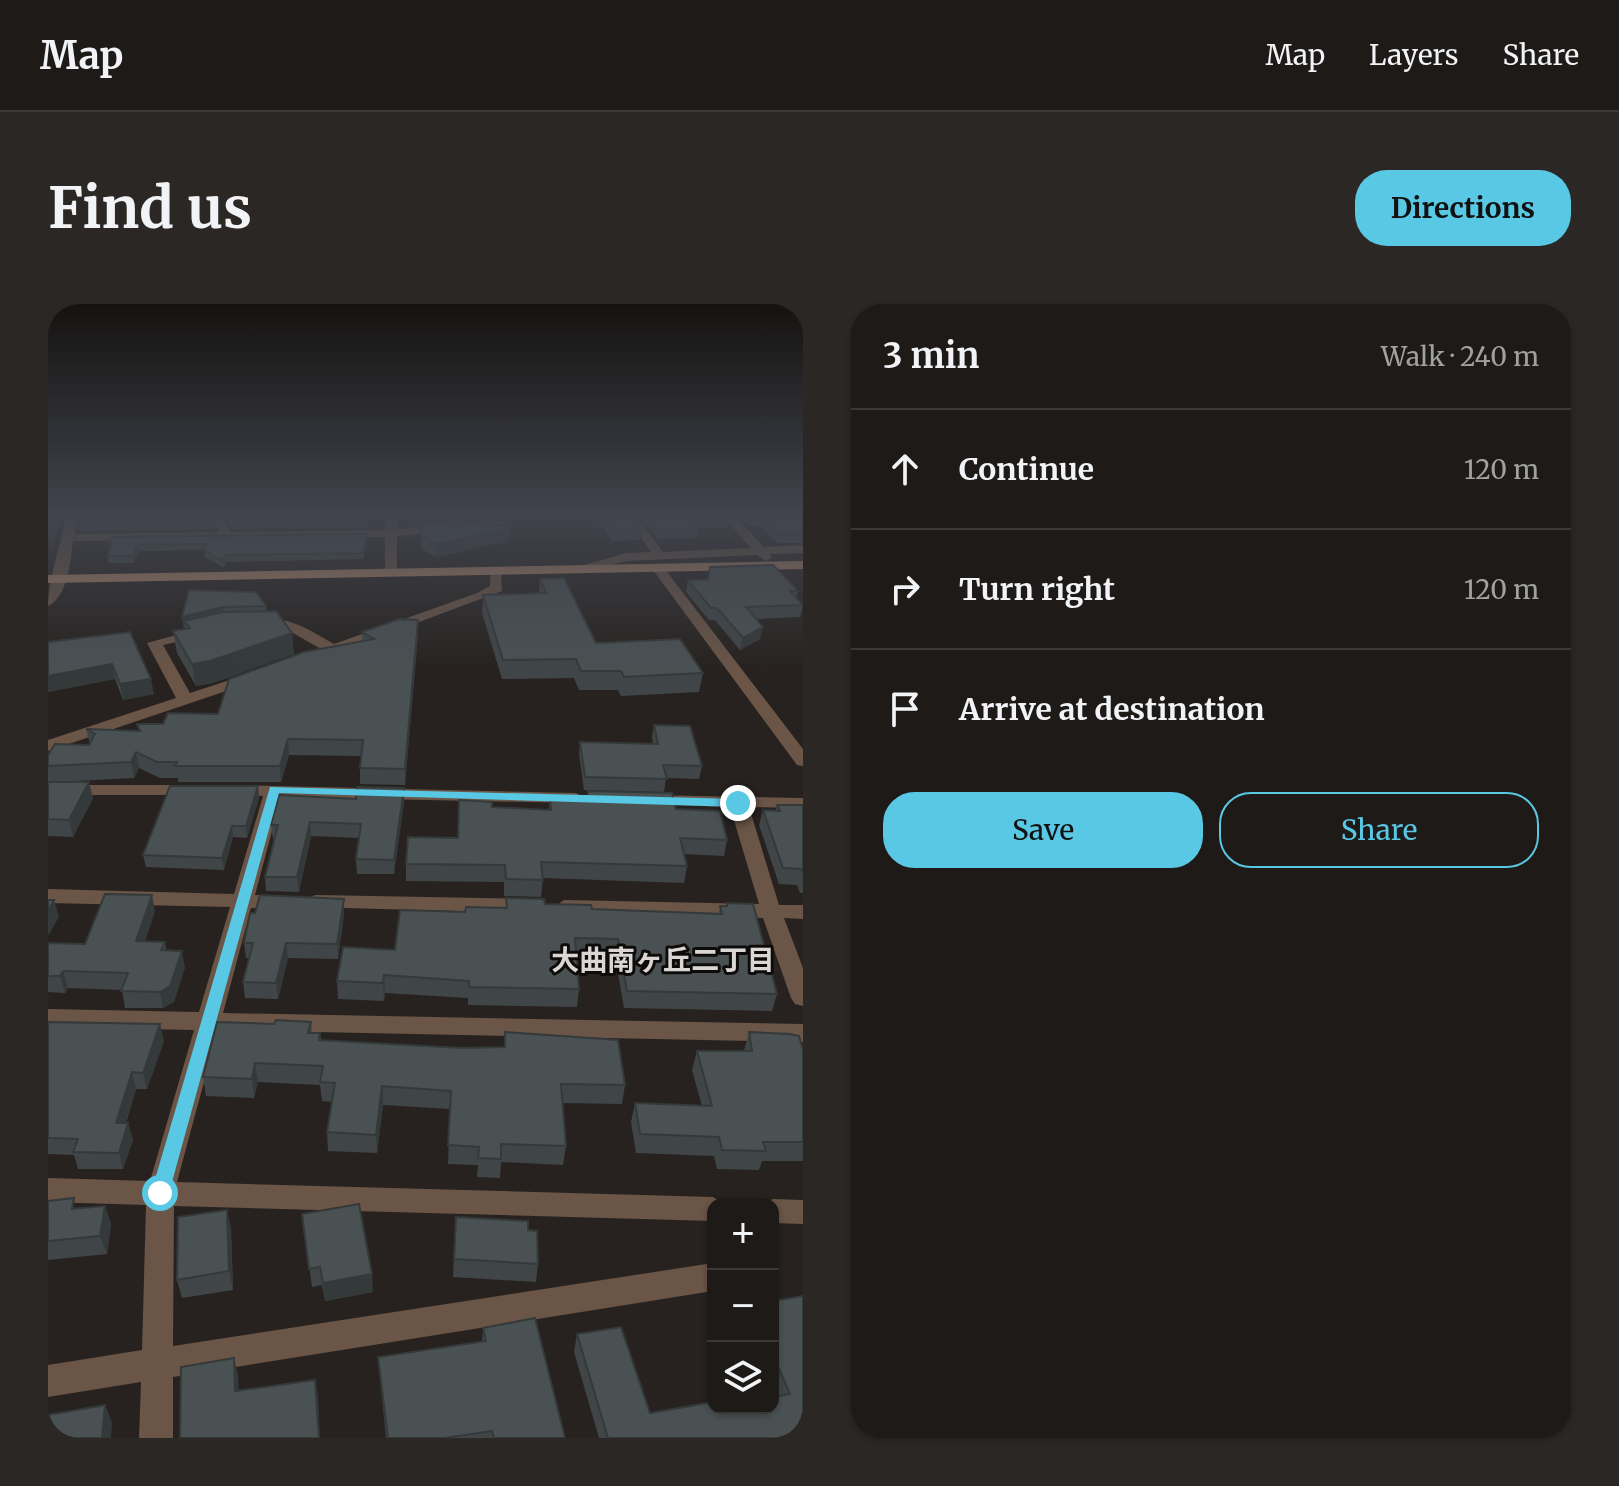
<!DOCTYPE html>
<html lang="en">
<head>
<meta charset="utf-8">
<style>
	body { margin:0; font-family:Merriweather,"Noto Sans JP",serif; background:#2a2724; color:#f1f3f6 }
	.controls { position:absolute; right:24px; bottom:24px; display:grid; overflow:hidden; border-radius:16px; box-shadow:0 2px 6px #0004 }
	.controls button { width:72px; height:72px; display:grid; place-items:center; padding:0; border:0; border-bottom:2px solid #3b3836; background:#1d1a17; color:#f1f3f6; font:40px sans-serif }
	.stop { position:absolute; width:24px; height:24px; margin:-18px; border:6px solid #59c8e4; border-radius:50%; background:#fff }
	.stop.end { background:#59c8e4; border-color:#fff; box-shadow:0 2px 8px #0008 }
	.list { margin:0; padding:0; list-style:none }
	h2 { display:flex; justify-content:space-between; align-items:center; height:104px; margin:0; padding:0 32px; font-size:34px }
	h2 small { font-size:26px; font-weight:400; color:#a0a1a1 }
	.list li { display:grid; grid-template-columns:52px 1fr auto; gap:24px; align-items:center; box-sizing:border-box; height:120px; padding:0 32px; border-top:2px solid #3b3836 }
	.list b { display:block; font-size:30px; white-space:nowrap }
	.list em { font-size:26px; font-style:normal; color:#a0a1a1 }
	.actions { display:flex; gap:16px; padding:24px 32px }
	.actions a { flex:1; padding:18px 0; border:2px solid #59c8e4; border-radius:32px; text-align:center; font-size:28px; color:#59c8e4 }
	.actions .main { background:#59c8e4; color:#111 }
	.icon { flex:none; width:44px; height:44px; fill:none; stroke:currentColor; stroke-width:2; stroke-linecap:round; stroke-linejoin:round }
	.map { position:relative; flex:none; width:755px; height:1134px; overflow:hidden; border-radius:32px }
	header { display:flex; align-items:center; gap:48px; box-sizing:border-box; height:112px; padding:0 40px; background:#1d1a17; border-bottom:2px solid #3b3836 }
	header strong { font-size:38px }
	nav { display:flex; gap:44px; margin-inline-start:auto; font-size:28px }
	.intro { display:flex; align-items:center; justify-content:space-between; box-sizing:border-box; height:192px; padding:0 48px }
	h1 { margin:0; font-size:56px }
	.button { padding:20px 36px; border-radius:32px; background:#59c8e4; color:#111; font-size:28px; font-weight:700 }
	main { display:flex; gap:48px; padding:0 48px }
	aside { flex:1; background:#1d1a17; border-radius:32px; box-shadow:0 2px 6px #0004 }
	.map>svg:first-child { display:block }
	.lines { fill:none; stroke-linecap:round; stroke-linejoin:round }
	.minor { fill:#6a5547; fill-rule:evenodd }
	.major { fill:#b08568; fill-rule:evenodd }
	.wall { fill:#404647 }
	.shaded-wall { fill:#34393a }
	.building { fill:#4a5153; stroke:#34393a; stroke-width:2 }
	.route { fill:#59c8e4 }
	.labels { text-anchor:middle; stroke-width:6; stroke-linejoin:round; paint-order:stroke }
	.neighbourhood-label { font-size:28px; font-weight:bold; fill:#dad6d4; stroke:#0e0c0b }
</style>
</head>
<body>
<header>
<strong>Map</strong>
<nav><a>Map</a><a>Layers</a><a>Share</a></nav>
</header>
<div class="intro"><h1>Find us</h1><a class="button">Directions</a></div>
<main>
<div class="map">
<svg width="755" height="1134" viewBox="0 0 755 1134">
	<rect width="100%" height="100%" fill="#27221f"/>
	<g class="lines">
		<path class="minor" d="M19,209H31L27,230L171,228L160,209H170L183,228L337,226L338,209H349V225L444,216L443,209H453L457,219L451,222L349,232V267L343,271L337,267V233L25,237C22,257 20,293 0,302C0,276 14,236 19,209Z
			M576,209H586L615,248L703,244L672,209H684L716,243L755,241V249L722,250L724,253L718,257L709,251L579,257L536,267V261L578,249L603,248Z
			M605,260H613L755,445V462L749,461L605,266Z
			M443,263L453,266L454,287L280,352H270L268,349L273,345L238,325L214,326L207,322C231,304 264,328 286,340L429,289L442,282Z
			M150,325L155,326V332L115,341L142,389L203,369L208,371V377L0,447V436L128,394L99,339Z
			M0,481H148L157,486L148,491H0Z
			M184,481L528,489L537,494L528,499L233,493L207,591H236L246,598L236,605L203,604L175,709L755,720V738L170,726L129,878L665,893L677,900H665V917L126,902L125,1042L665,959V987L125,1073V1134H91L93,1078L0,1093V1061L94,1046L98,901L0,898V874L102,877L146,726L0,723V705L151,708L182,603L0,599V585L186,590L215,492L178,490L175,486L178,482Z
			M600,491L755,494V504L701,503L731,601H755V615L736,614L755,664V702L747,700L743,694L715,614L509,608L506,603L516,596L711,600L682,503L594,500L591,496Z
			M268,591L484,595L494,602L484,609L261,603L258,598L261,593Z
			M725,895L755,896V920L725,919V900H714Z"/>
		<path class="major" d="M755,257V265L0,279V271Z"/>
	</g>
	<path class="wall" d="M173,209H323L322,216L319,214V223L185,225Z
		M546,209H579L592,227L591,236L564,237Z
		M589,209H678L682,214L680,223L650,224L651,225L650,234L609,235Z
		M688,209H755V239H729L712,222H701Z
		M164,212L166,225L31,227L28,214Z
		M373,220L461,237L388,253L374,245Z
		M319,236L315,255L178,258L176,264L157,253L156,246L91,247L86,259H61L59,252L62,246L61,239Z
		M492,275L548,339L655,369L651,388L573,392L570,386H531L526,374L454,375L434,309L435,291L491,289Z
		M640,276L750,287L748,294L755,301L752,313L708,315L712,335L692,346L667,316H661L638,288Z
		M141,286L218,302L219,307L246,350L165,379L148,382L129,349L125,327L138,325H136L134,313Z
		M370,316V330L357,481L312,480V464L313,452L241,451L233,478H130V474H112L91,464L86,474L6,478L45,494L25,533L0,532V451L41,441L42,440L38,425L91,427L89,420H115L170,410L314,337V328Z
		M82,328L106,390L75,396L67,375L0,388Z
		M606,421L654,462L651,475L618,474L616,488L536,486L531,450L532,438L605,440L604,433Z
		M540,487L628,505L679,536L676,552L636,550L639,562L636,579L495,574L493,593L456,592V578L358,577V560L410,534L444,503L501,506L502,491L539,492Z
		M211,494L199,534L185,533L176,566L98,563L95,551Z
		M308,495L356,498L346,570H309L308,555L311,534L263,532L251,588L218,587L217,573L226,535H225L223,521Z
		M729,501H755V589H752L749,581L731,580L711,521L715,506H728Z
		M458,594L497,600L544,605L671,609L672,602L729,690L724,707L576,704L567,652L528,651L531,685L529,703L420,701V694L337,689L336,697L290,695L289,677L417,608L458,604Z
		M296,595V610L290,655L240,654L230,695L197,694L195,678L201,654H198L196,639L207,609Z
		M107,607L97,637L117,638L118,646L137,663L126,698L115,704H77L74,686L20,684L17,689L0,688V639L37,640Z
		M0,718L116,737L99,785H88L78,819H80L85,836L75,865H30L26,851L0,850Z
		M263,718L264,729H272L273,736L414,744L456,743L457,728L577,781L574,800L514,799L518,842L515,861L453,858L452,874L429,873L430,861L400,860L402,805L335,801L329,849L280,847L279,828L284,798L274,797L272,781L210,778L206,794L158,792L155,773L226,720Z
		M701,728L755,746V857H714L711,866L669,865L666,852L588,849L583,818L587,799L654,802L644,766L649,747H696Z
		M0,897L29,904L57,902L63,920L59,950L0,956Z
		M254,910L325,988L277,997L274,981L264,983Z
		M408,913L480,926L490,960L488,978L405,973Z
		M183,924L185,986L134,994L129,976Z
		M725,997L755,1134H551L526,1048L529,1030L602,1109L665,1104L728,1092L725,1086Z
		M435,1024L517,1134H338L330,1053L434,1038Z"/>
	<path class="shaded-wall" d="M9,209H16L3,246L0,231Z
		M462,224L461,237L388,253V240Z
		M90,240L91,247L86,259L85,252Z
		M175,303L176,315L136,317L137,324L136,325L134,313Z
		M370,316V330L357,481V465Z
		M715,323L712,335L692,346L695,334Z
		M244,329L246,350L165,379L148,382L144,360Z
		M64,360L67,375L0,388V372Z
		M103,375L106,390L75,396L72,380Z
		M240,435L241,451L233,478L232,462Z
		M88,448L91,464L86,474L83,458Z
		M41,478L45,494L25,533L21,516Z
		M210,482L211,494L199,534L198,522Z
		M356,484V498L346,570V556Z
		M262,518L263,532L251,588L249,573Z
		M184,522L185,533L176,566L174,554Z
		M104,591L107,607L91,653L88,637Z
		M296,595V610L290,655L289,640Z
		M6,596L11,613L0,632V607Z
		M238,639L240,654L230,695L228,679Z
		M134,647L137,663L126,698L115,704L112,688Z
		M15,667L20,684L17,689L12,672Z
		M336,671L337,689L336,697L335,679Z
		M112,720L116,737L99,785L95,769Z
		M207,759L210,778L206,794L204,775Z
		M84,768L88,785L72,835L68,819Z
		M334,782L335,801L329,849L328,831Z
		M80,819L85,836L75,865L71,849Z
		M57,902L63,920L59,950L52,932Z
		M179,906L183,924L185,986L181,967Z
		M324,970L325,988L277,997L275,979Z
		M186,1054L190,1071L192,1104L187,1087Z
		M267,1076L270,1094L272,1134H271Z
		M57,1101L64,1118L63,1134H54Z"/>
	<path class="building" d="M0,209H9L0,231Z
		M29,209H162L164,212L28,214Z
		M181,209H318L319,210L183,212Z
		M552,209H579L592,227L565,228Z
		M597,209H678L682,214L643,215L651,225L610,226Z
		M698,209H755V230H731L714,213L702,214Z
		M411,216L462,223V224L388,240L374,232L373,220Z
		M318,230L315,249L177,251L175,257L156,246L158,240H90L85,252H59L65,239H61L64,233Z
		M725,261L750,287H742L755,301L698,303L715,323L695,334L669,304H663L640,276H660L662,263Z
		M516,274L548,339L632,335L655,369L576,373L573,367H533L528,355L455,356L435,291L498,289L492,275Z
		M141,286L208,288L218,302L175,303L134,313Z
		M228,307L244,329L162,357L144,360L125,327L142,324L136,317L175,308Z
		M351,315L370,316L357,465L312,464L315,436L240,435L232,462H127L129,458H109L88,448L83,458L0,462V451L7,440L41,441L47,430L38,425L92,427L89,420H115L120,409L170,410L181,375L256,348L326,335L314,328Z
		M82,328L103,375L72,380L64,360L0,372V338Z
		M606,421L642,422L654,462L615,461L619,475L537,473L532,438L610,440Z
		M0,478H41L21,516L0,515Z
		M122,482H210L198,522H184L174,554L95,551Z
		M309,483L356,484L346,556L308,555L313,520L262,518L249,573H217L230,521H223L231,491L308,495Z
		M540,487L624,489L628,505L672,507L679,536L632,534L639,562L493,558L495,576L458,575L457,561L358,560L360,533L410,534L411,496L444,498V503L503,506L502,491L540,493Z
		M729,501H755V569L753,565L735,564L715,506L732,507Z
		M57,590L104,591L88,637L117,638L113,646L134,647L122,682L112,688L73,687L80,669L15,667L12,672H0V639L37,640Z
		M212,591L296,595L289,640L238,639L228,679L195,678L205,639H196L202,609H207Z
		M458,594L496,595L497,600L543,601L544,605L674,610L672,602H679V599L705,600L729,690L579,687L570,635L527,634L531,685L421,683V677L336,671L335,679L289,677L295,643L347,646L352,606L417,608L418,603L459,604Z
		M0,596H6L0,607Z
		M228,716L263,718L260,729H272L271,736L414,744L457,743V728L570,736L577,781L513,780L518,842L453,840V855L430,854L431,843L400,841L403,787L334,782L328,831L279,828L287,779L272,778L275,762L207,759L204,775L155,773L169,718L226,720Z
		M0,718L112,720L95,769L84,768L68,819H80L71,849L25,848L30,835L0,834Z
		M701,728L742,730L751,732L755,746V838H715L718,847L674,846L671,833L592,830L587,799L664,802L649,747H704Z
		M26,894L24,905L57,902L52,932L0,937V897Z
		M311,900L324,970L275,979L272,963L261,965L254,910Z
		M179,906L181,967L129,976L130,913Z
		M408,913L480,917V926L489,927L490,960L406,955Z
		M755,992V1134H560L529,1030L573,1023L602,1109L665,1098V1104H725V1093L742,1090L725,1051V997Z
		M487,1014L517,1134H446L444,1127L396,1134H340L330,1053L438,1037L435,1024Z
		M186,1054L187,1087L267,1076L271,1134H132L133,1063Z
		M57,1101L54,1134H0V1111Z"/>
	<linearGradient id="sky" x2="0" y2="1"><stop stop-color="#151311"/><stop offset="0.57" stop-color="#41444d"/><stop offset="1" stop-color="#41444d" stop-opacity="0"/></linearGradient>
	<rect width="755" height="367" fill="url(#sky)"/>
	<path class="route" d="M222,483L690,495L696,499L690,503L231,489L121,889L112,897L103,889Z"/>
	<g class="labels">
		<g class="neighbourhood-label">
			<text x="615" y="666">大曲南ヶ丘二丁目</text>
		</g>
	</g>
</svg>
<div class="controls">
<button>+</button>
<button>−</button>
<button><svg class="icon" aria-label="layers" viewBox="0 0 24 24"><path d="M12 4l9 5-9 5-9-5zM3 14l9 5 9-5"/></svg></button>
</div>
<div class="stop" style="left:112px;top:889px"></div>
<div class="stop end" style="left:690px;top:499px"></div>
</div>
<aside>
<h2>3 min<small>Walk · 240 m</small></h2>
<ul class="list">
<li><svg class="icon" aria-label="ahead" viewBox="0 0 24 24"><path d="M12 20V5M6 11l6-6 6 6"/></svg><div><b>Continue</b></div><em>120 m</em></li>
<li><svg class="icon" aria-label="right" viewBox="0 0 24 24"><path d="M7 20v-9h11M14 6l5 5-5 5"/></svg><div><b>Turn right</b></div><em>120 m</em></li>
<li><svg class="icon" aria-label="arrive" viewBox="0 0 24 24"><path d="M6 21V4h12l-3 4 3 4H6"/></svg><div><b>Arrive at destination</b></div></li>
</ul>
<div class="actions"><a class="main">Save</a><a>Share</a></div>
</aside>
</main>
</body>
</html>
